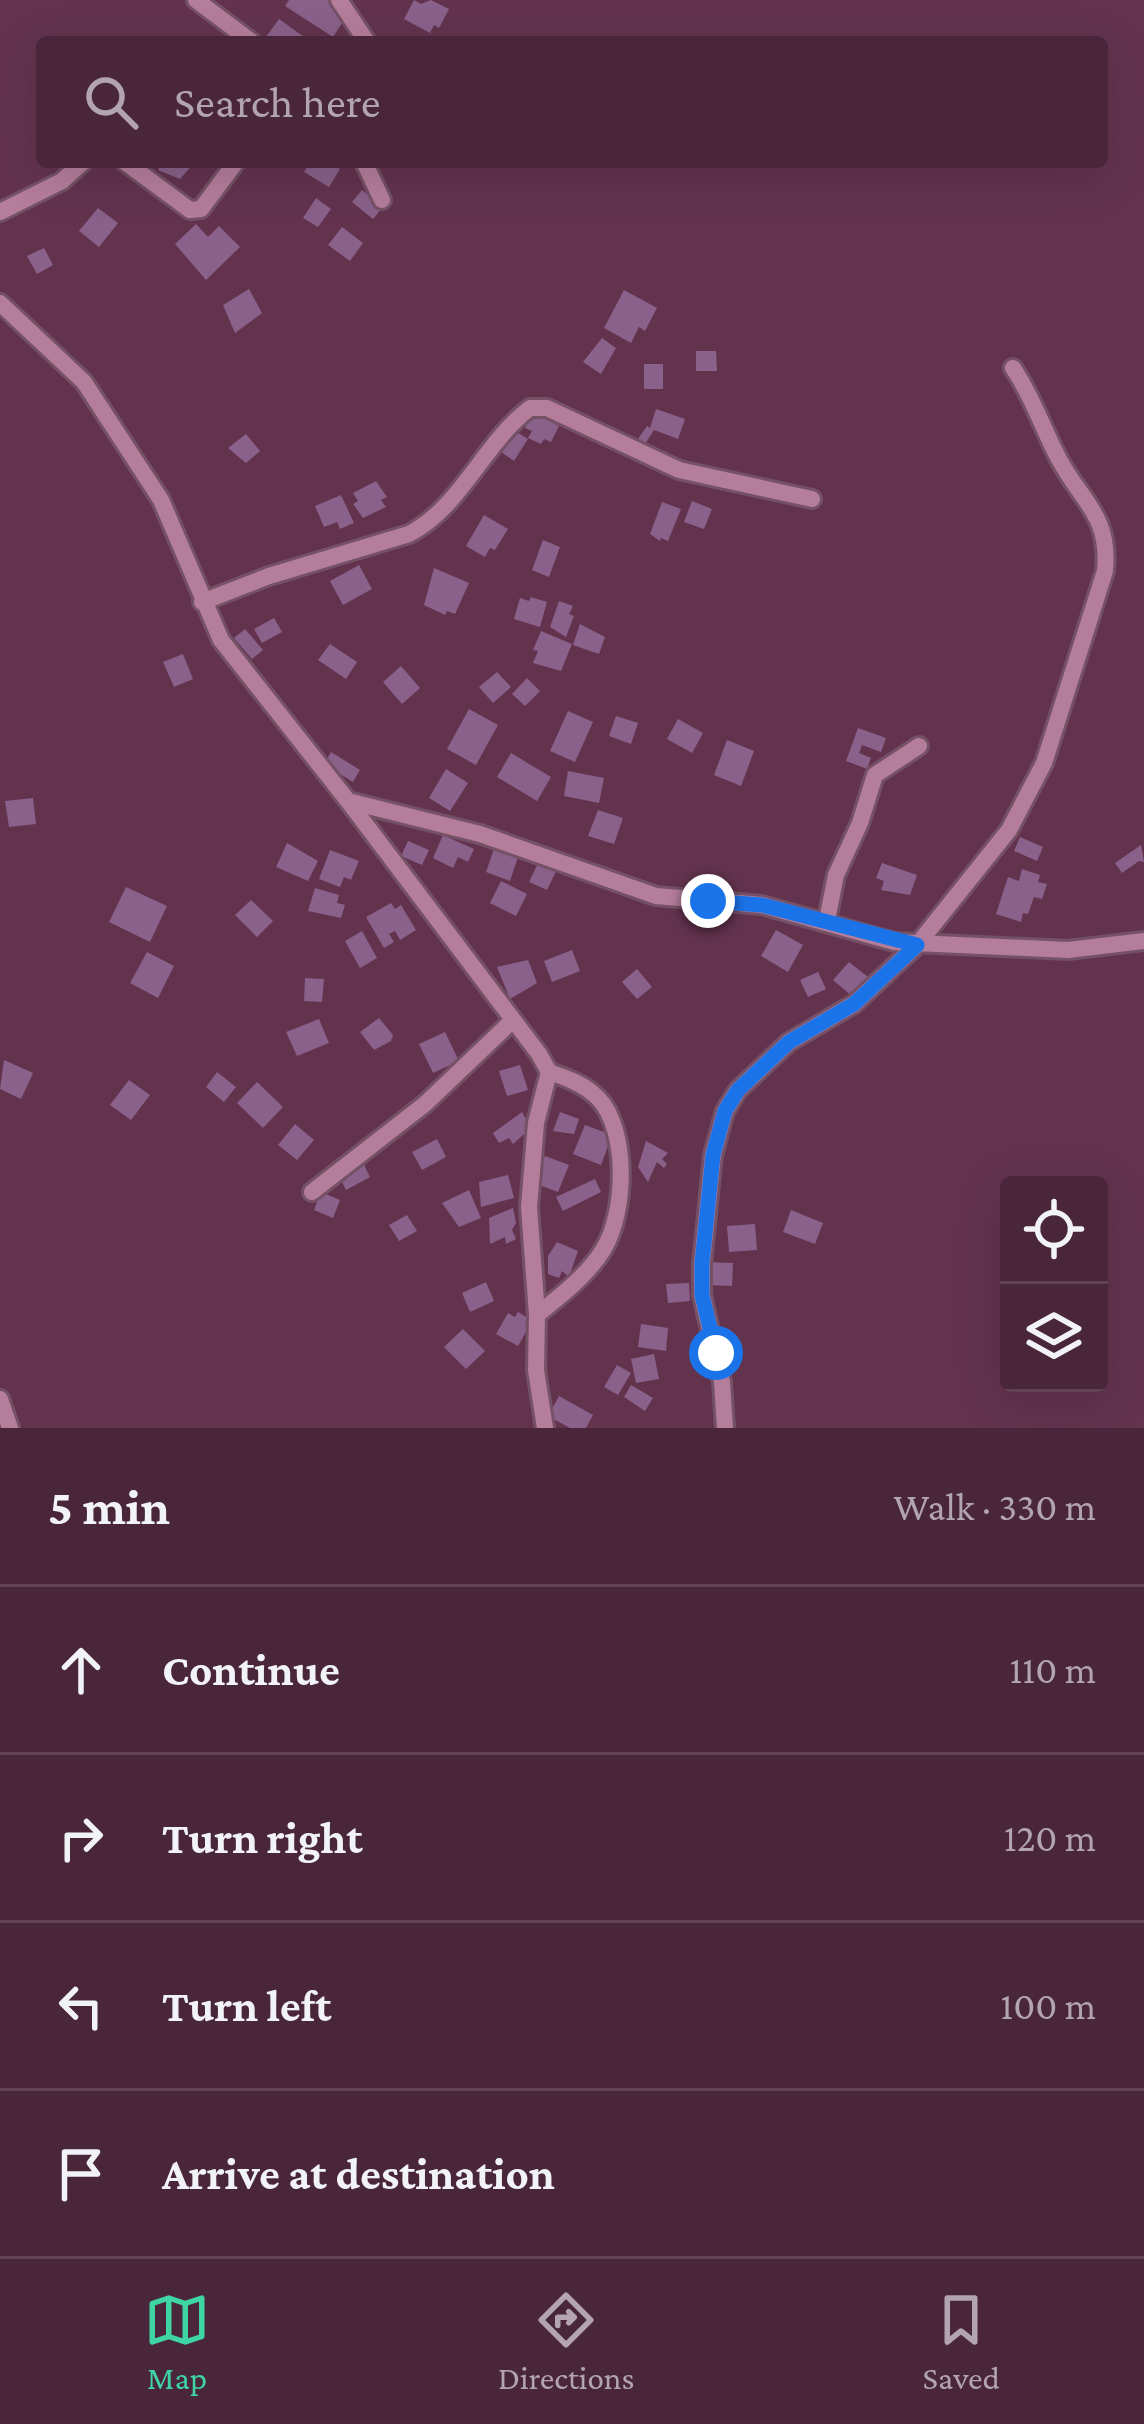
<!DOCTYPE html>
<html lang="en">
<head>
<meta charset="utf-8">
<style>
	body { margin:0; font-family:"Crimson Pro",serif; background:#543245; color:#f1f3f6 }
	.controls { position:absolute; right:36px; bottom:36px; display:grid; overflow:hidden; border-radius:12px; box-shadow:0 12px 48px #0002 }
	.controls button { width:108px; height:108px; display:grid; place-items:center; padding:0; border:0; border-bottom:3px solid #614354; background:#4a263a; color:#f1f3f6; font:60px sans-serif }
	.stop { position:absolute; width:36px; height:36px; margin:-27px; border:9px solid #1a73e8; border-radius:50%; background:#fff }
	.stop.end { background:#1a73e8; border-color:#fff; box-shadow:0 3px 12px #0008 }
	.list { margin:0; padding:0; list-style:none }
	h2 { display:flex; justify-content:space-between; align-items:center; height:156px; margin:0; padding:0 48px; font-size:51px }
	h2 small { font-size:39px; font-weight:400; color:#b2a5af }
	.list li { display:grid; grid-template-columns:78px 1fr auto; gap:36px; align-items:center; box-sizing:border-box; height:168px; padding:0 48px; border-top:3px solid #614354 }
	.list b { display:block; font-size:45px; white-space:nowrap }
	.list em { font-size:39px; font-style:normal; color:#b2a5af }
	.icon { flex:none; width:66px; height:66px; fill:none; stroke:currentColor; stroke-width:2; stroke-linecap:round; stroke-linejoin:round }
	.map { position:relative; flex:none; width:1144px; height:1428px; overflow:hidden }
	.search { position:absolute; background:#4a263a; box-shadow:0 12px 48px #0002; left:36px; right:36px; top:36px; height:132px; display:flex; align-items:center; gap:30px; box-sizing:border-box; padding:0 42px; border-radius:12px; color:#b2a5af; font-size:45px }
	.sheet { height:828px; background:#4a263a }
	nav { display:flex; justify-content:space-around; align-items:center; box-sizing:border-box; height:168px; border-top:3px solid #614354; background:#4a263a; font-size:33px; color:#b2a5af }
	nav a { display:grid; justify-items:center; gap:6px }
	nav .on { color:#3ed4a3 }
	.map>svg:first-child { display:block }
	.building { fill:#89618a }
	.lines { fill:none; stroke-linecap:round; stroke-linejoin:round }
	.street-casing { stroke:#755166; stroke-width:22 }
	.street { stroke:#b47d9a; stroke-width:16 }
	.route { stroke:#1a73e8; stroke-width:15 }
</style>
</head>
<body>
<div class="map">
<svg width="1144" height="1428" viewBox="0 0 1144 1428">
	<rect width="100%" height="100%" fill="#63334e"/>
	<path class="building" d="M289,0H329L346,17L333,37L285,6Z
		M414,0L421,4L431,0L449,9L439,28L434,25L430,33L404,19Z
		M279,19L307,39L305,42H262Z
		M162,162H195L180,179L158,170Z
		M310,162H329L340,169L329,187L304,172Z
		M362,190L383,207L373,219L352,202Z
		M316,198L331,209L318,227L303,218Z
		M98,208L118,223L99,247L79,231Z
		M196,224L208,237L219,226L240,247L206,280L175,244Z
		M342,227L363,243L350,261L328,245Z
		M44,248L53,265L37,274L27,256Z
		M249,289L262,313L235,333L223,305Z
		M624,290L657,308L645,331L639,327L631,343L604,328Z
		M602,338L616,348L601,374L583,362Z
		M696,351H716L717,371H696Z
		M644,364H663V389H644Z
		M656,409L685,419L678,439L654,430L645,444L638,439L647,426L650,428Z
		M532,412L559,426L551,442L544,439L541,444L528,438L532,431L525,428Z
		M515,431L528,439L514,461L501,452Z
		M246,434L260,451L246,463L228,448Z
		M376,481L387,497L381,500L386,507L363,518L353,504L358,501L353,493Z
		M341,495L354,523L340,529L337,522L324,527L315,506Z
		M692,501L712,509L704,529L684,522Z
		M662,502L681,509L668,541L661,538L660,541L650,534Z
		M484,515L508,529L495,550L490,548L485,557L466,546Z
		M543,540L560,547L549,577L532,570Z
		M359,565L372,589L343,605L330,581Z
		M434,568L469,583L455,614L447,611L445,615L424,605Z
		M531,597L547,602L540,627L514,619L520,598L529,601Z
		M559,601L573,606L569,614L574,616L566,637L550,627Z
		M274,618L282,632L262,643L254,629Z
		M580,624L605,637L599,654L573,645Z
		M245,629L263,650L252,659L234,638Z
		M541,631L572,644L561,671L533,663L538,651L533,650Z
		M330,644L357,662L346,679L318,660Z
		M183,654L193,679L174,687L163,662Z
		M401,666L420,688L402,704L383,682Z
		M497,672L511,687L493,703L479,687Z
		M527,678L540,691L525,706L512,694Z
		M469,709L498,725L476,765L447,749Z
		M568,711L593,722L575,762L550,751Z
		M616,716L638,723L631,744L609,736Z
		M678,719L703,733L692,753L667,739Z
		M858,728L886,738L881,752L862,745L859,753L871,758L867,769L846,761Z
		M727,740L754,751L741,786L714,775Z
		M331,752L360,770L353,782L324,764Z
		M511,753L551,777L537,801L497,777Z
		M446,769L468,783L450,811L429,798Z
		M568,771L604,778L599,803L564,796Z
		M33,798L36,824L9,827L5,801Z
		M598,810L623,818L614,844L588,836Z
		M443,835L474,849L468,862L458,857L453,868L433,858Z
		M1020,837L1043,847L1037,861L1014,851Z
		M408,841L429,850L422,865L401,856Z
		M287,843L318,861L308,881L276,867Z
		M496,843L520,851L510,881L486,872Z
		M1141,845L1144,862L1139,861L1122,873L1115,863Z
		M330,850L359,861L351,880L344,877L340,887L319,879Z
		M541,857L559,865L547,890L529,882Z
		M882,863L917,875L910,895L881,890L884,881L876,878Z
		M1022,869L1040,875L1038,882L1047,884L1042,899L1034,897L1028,914L1023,913L1021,922L996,914L1008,877L1019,881Z
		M501,881L527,894L516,916L490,903Z
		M126,887L167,906L150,942L109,922Z
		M315,888L339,895L337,903L345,905L341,918L308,911Z
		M251,900L273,921L257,937L235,915Z
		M391,903L395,909L401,905L416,930L400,940L395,931L389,934L394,942L384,948L366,917Z
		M776,930L803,945L788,972L761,956Z
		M362,931L377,958L360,968L345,941Z
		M572,950L580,971L552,982L544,961Z
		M147,952L174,966L158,998L130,983Z
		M528,960L537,983L510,999L497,967Z
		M849,962L868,977L852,996L833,980Z
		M637,969L652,987L637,999L622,982Z
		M818,972L826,989L808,997L800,980Z
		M305,978L324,979L322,1002L304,1001Z
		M379,1018L393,1035L391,1041L374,1050L360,1032Z
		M319,1019L329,1043L297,1056L286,1032Z
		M445,1032L459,1061L433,1073L419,1044Z
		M4,1060L33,1073L21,1099L0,1089Z
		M520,1065L528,1090L507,1096L499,1071Z
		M217,1072L236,1087L224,1102L206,1087Z
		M129,1080L150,1095L131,1120L110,1105Z
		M257,1082L283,1107L263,1128L237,1103Z
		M522,1112L531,1128L513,1144L509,1138L499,1143L493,1133Z
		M560,1112L579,1119L574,1134L553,1131Z
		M295,1124L314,1140L297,1160L278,1145Z
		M585,1125L612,1135L601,1165L573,1154Z
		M437,1139L446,1157L422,1170L412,1152Z
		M646,1141L668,1153L662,1159L667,1164L664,1168L657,1162L648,1182L638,1167Z
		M545,1156L569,1165L558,1192L534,1183Z
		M362,1161L370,1177L346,1190L338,1174Z
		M508,1175L514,1198L481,1207L479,1182Z
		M595,1179L601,1192L563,1211L556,1197Z
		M469,1190L481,1218L459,1227L442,1203Z
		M321,1192L340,1200L333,1218L314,1210Z
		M513,1208L516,1223L512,1230L516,1239L506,1244L505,1237L490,1244L489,1218Z
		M791,1210L823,1223L815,1244L783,1232Z
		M407,1215L417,1231L399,1241L389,1225Z
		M755,1224L757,1250L729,1252L727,1226Z
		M557,1242L578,1251L569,1277L562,1271L559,1278L548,1274V1256Z
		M707,1262L733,1263L732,1286L706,1285Z
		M486,1282L494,1301L470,1312L462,1293Z
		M689,1283L690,1301L668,1303L666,1284Z
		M518,1312L528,1318L525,1323L530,1325L518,1346L496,1334L508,1313L515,1317Z
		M641,1324L668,1328L666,1351L638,1347Z
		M463,1329L485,1351L466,1369L444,1347Z
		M654,1354L659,1379L636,1383L631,1359Z
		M617,1365L631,1373L618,1395L604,1387Z
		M631,1385L653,1398L645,1411L624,1397Z
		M559,1396L593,1415L586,1428H570L548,1416Z"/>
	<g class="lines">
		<defs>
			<path id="street" d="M196,0L252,42
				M339,0L367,42
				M125,162L190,210L201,209L236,162
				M364,162L382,200
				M0,212L62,181L83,162
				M0,303L84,382L161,500L221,640L348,801L480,834L656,896L762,905L894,942L1068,950L1144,941
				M202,602L269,576L409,534C462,506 483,444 530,408H547L679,470L812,499
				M348,801L539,1054L549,1072L536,1123L529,1207L537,1315L536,1370L545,1428
				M827,920L836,875L860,823L875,775L919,746
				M312,1192L425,1104L512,1021
				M537,1315C560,1296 587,1276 603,1250C626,1214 629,1130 598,1098C584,1084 567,1078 549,1072
				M0,1399L10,1428
				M725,1428L722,1382L702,1295V1263L713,1155L725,1111L738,1090L789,1042L854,1004L917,945L1009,830L1044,763L1105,571C1110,516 1083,503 1060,461C1043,430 1033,397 1013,368"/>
		</defs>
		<use href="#street" class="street-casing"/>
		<use href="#street" class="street"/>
	</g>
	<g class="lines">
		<path class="route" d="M708,901L762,905L917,945L854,1004L789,1042L738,1090L725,1111L713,1155L702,1263V1295L716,1353"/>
	</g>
</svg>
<div class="controls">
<button><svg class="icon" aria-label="locate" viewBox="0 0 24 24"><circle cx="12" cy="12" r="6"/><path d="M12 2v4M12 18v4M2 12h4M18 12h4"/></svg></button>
<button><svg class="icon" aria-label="layers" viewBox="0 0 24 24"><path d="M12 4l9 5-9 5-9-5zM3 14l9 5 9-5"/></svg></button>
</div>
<div class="stop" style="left:716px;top:1353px"></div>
<div class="stop end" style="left:708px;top:901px"></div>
<div class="search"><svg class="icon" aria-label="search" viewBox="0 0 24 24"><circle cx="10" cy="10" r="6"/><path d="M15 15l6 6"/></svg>Search here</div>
</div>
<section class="sheet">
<h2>5 min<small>Walk · 330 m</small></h2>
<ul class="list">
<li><svg class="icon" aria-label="ahead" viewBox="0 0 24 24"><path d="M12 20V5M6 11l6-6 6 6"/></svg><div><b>Continue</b></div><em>110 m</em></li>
<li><svg class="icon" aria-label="right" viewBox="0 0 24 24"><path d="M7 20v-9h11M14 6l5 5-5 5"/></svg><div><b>Turn right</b></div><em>120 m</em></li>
<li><svg class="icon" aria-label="left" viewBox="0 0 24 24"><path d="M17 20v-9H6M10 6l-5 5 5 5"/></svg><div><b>Turn left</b></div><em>100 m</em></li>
<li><svg class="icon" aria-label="arrive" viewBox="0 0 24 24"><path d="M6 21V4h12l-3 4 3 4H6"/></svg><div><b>Arrive at destination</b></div></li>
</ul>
</section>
<nav>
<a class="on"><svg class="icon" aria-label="map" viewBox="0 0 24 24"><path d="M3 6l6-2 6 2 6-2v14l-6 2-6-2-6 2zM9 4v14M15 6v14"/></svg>Map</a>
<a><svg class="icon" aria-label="directions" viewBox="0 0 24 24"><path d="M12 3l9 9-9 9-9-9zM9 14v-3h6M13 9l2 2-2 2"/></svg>Directions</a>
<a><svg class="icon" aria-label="saved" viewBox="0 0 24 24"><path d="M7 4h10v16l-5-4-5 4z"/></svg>Saved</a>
</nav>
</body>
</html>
